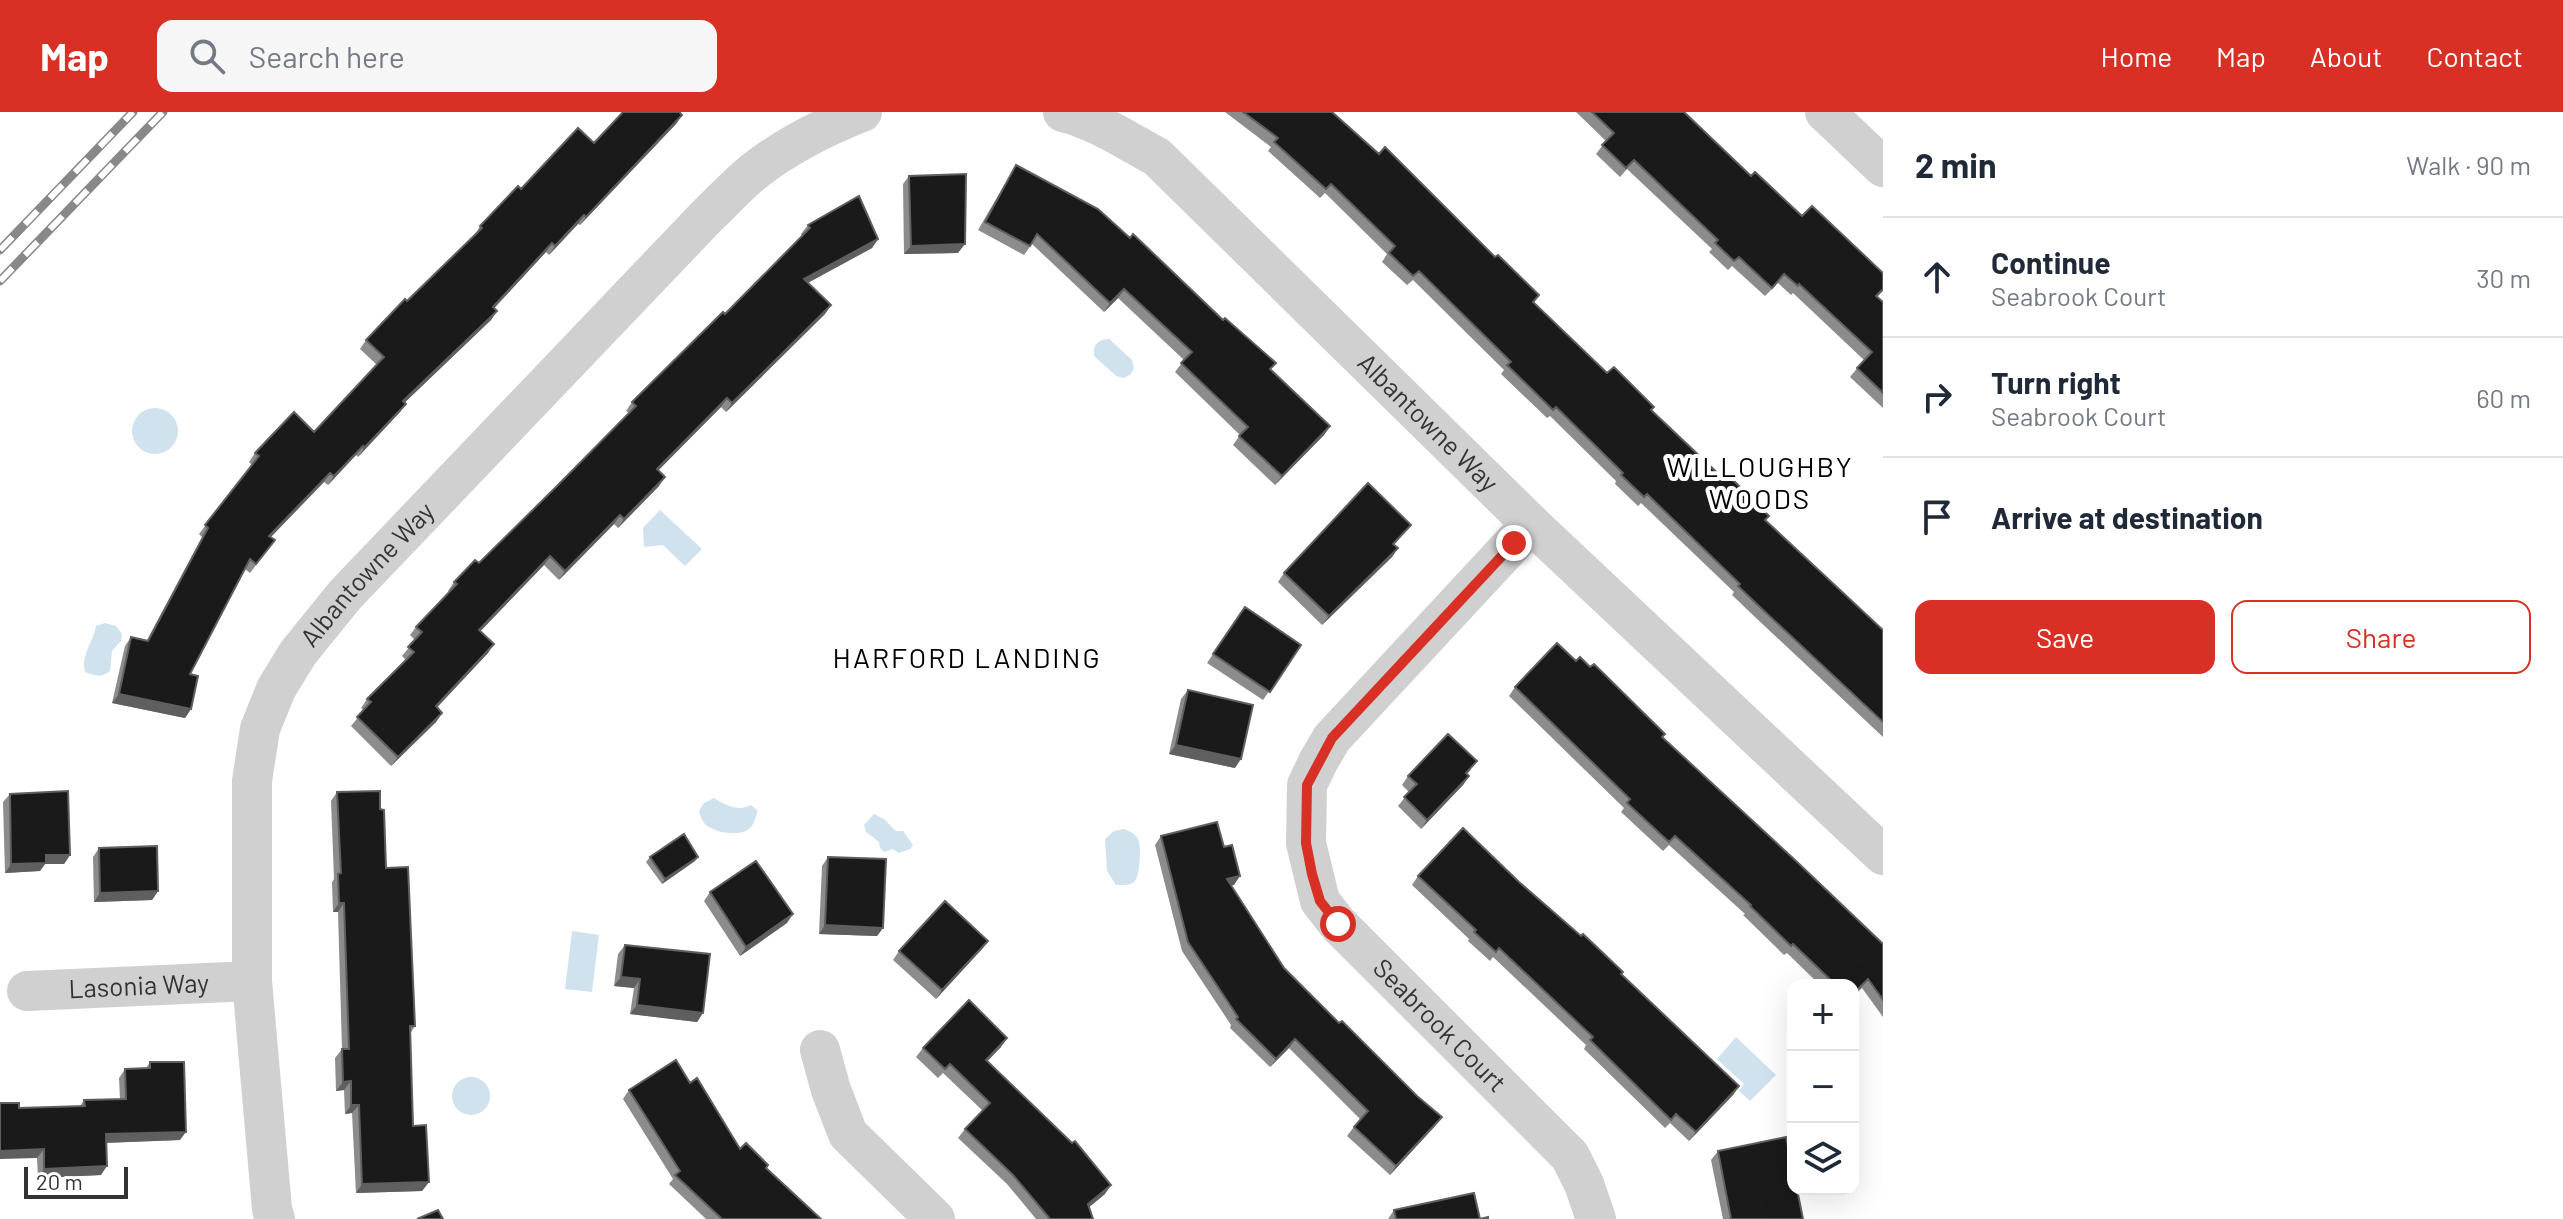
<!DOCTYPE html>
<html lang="en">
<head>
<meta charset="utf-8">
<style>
	body { margin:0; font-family:Barlow,sans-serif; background:#f6f6f7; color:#1f2937 }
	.controls { position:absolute; right:24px; bottom:24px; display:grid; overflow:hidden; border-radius:16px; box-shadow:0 8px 32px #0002 }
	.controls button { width:72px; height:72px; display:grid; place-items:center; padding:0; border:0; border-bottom:2px solid #e0e1e3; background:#fff; color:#1f2937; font:40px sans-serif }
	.scale { position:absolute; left:24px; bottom:20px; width:104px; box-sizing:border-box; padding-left:8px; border:4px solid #333; border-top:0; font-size:22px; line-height:28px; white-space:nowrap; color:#333; -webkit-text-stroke:6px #fff; paint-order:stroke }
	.stop { position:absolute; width:24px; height:24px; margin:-18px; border:6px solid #d93025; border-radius:50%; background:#fff }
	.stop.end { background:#d93025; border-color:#fff; box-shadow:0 2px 8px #0008 }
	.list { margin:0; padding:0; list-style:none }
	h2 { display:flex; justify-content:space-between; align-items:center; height:104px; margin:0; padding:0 32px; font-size:34px }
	h2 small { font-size:26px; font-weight:400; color:#747a83 }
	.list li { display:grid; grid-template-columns:52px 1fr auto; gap:24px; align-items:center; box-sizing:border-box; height:120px; padding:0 32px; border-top:2px solid #e0e1e3 }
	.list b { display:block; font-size:30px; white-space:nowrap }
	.list p { margin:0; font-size:26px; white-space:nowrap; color:#747a83 }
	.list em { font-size:26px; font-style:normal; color:#747a83 }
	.actions { display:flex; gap:16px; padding:24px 32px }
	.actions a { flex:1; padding:18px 0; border:2px solid #d93025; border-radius:16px; text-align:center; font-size:28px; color:#d93025 }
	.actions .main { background:#d93025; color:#fff }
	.icon { flex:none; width:44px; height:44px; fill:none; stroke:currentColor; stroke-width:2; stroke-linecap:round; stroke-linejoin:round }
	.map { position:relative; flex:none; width:1883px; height:1107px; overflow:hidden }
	header { display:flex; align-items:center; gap:48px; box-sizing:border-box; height:112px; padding:0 40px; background:#d93025; color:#fff }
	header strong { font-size:38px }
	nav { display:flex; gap:44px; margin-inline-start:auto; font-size:28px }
	.search { width:560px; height:72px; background:#f6f6f7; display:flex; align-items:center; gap:20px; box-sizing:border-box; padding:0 28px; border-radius:16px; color:#747a83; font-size:30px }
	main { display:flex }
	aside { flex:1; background:#fff }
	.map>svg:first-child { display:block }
	.water { fill:#cfe2ee }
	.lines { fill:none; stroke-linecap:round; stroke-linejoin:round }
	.minor { stroke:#d0d0d0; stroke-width:40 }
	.rail-casing { stroke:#888; stroke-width:9 }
	.rail { stroke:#fff; stroke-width:6; stroke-dasharray:18; stroke-linecap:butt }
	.wall { fill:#8c8c8c }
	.shaded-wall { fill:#5f5f5f }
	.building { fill:#1a1a1a; stroke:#5f5f5f; stroke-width:2 }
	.route { stroke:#d93025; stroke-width:10 }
	.labels { text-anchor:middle; stroke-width:8; stroke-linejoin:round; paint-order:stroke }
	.street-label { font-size:26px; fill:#333; stroke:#fff }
	.neighbourhood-label { font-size:28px; letter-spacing:2px; fill:#000; stroke:#fff }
</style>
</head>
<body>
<header>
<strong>Map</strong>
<div class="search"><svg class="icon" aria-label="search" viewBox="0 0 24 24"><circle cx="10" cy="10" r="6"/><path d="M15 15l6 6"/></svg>Search here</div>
<nav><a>Home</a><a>Map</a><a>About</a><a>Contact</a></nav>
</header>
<main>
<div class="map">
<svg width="1883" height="1107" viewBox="0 0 1883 1107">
	<rect width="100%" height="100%" fill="#fff"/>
	<path class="water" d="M1109,227L1132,248L1134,256L1131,262L1124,266L1116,264L1094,244C1093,233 1097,228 1109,227Z
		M132 319a23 23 0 1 1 46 0a23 23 0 1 1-46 0Z
		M660,398L702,437L685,454L663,433L644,435L643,416Z
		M105,511L116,514L122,522L121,529L112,539L110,559C101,566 96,564 85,560C80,544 93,531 96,514Z
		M714,686C725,693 738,700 751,693L758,699C755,705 755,712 749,717C739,725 713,721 704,711C702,708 700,703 699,699L704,691Z
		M874,702L884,707L896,719H903L913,733L910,737L899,741L893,737L884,740L880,736L879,730L866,720L864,713Z
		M1124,717C1131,720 1137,722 1139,730C1141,737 1140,762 1135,769C1130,774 1122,773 1116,773L1107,759L1105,727L1114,719Z
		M572,819L599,823L592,880L565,877Z
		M1736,925L1776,963L1750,989L1739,979L1744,972L1717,947Z
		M452 984a19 19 0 1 1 38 0a19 19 0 1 1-38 0Z"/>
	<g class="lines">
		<g class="minor">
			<path id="s1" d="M1063,0C1096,8 1127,29 1157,45L1531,412L1883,743"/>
			<path d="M1825,0L1883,55"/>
			<path id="s2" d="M1531,412L1332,626L1319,648L1307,673L1306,731L1320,789L1338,812L1570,1044L1584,1072L1596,1107"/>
			<path id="s3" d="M27,879L252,869"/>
			<path d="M820,938L831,978L848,1022L935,1107"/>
			<path id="s4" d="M275,1107L272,1097L252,869V669L260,617L276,577L298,541L345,483L707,104C723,89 739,71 757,57C790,32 824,15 862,0"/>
		</g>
		<defs>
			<path id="rail" d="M0,138L133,0
				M0,169L163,0"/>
		</defs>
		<use href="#rail" class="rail-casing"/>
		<use href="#rail" class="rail"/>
	</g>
	<path class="wall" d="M1225,0H1332L1607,261L1652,298L1766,409L1883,518V625L1755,505L1732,483L1734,480L1641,391L1638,394L1615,372L1616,369L1550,304L1547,306L1501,262L1504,258L1413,168L1407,173L1382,150L1387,142L1325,81L1320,86L1268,39L1271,35Z
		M1576,0H1684L1751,64L1802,104L1883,161V179L1877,185L1883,190V296L1850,265L1864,248L1793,181L1791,183L1778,171L1765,184L1732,154L1728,158L1709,140L1712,137L1627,57L1620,65L1596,42L1606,29Z
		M681,2L682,3L676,12L580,113L578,112L549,143L546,140L494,196L497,199L491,208L405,290L400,300L358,345L356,343L328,373L324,370L271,425L275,428L250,461L245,457L190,562L191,597L185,606L112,591L125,534L131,525L147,528L202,425L199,422L252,353L249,350L255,341L314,320L377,253L360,237L366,228L475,123L480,114L521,77L594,31Z
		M1016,53L1271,258L1330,314L1324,323L1275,373L1233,333L1240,323L1175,260L1184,248L1118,186L1104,200L1032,132L1024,143L978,118Z
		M909,64L958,141L904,142L903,72Z
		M808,113L878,127L872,136L808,171L831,193L825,202L726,300L721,295L658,358L659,374L618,416L614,412L559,468L544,453L480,519L488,541L437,595L442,601L436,610L391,654L351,614L364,598L361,596L367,587L406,548L402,544L415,528L410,523L416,515L449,480L448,479L454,470L479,451L557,374L629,301L626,299L632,290L725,202L802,124L801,122Z
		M1411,413L1394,433L1398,436L1392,445L1322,513L1278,470L1284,461Z
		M1245,495L1301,533L1263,588L1207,551Z
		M1576,549L1590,555L1662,626L1883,832V905L1862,876L1853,885V873H1820L1787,841L1784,843L1743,803L1745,802L1669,733L1663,739L1621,700L1624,696L1509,584L1515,575Z
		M1188,578L1235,656L1169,642L1181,587Z
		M1471,658L1467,662L1469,664L1463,673L1421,717L1398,694L1409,680L1402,673L1408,664Z
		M337,680L380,697L386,756L415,914L410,922L413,1014L429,1070L422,1079L356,1081L352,1001L345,1002L344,978L336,979L335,946L342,937L338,800H333L332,770L334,767L331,689Z
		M10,682L70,743L64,752H45L40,759L5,761L3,690Z
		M1161,724L1224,735L1234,773H1231L1284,856L1435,1014L1390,1063L1347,1024L1360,1007L1289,936L1270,955L1230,916L1231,913L1182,839L1155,733Z
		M99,736L158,779L152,788L94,790L93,745Z
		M650,745H698L695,749L662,772L646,750Z
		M828,745L883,816L877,824L819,822L822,754Z
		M1418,764L1519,770L1621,862L1739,974L1733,983L1689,1029L1670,1011L1665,1016L1584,937L1586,933L1493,845L1490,849L1468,829L1469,827L1412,773Z
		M710,780L787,811L740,844L704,789Z
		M988,829L982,837L936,887L893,848L899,839Z
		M625,833L703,901L697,910L630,902L634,876L614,874L618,842Z
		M1001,935L987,950L1105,1082L1089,1095L1093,1107H1036L1007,1072L958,1026L965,1017L983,999L943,961L938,966L916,945L923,936Z
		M150,950L180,1028L106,1031L101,1063L38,1066L37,1046L19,996L80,994L84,988L120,987L119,966L125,957L146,956Z
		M690,971L740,1037L766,1056L821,1107H706L669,1072L673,1067L623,987L629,978Z
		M1718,1039L1803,1107H1723L1711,1048Z
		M1394,1098L1480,1107H1488H1388Z"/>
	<path class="shaded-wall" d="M682,3L676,12L580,113L586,105Z
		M584,103L578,112L549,143L555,134Z
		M878,127L872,136L798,176L804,167Z
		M552,131L546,140L487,204L493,195Z
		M965,132L958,141L904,142L911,134Z
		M1124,177L1118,186L1104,200L1110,191Z
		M831,193L825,202L726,300L732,291Z
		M497,199L491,208L397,298L403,289Z
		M727,286L721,295L651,366L657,357Z
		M406,292L400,300L358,345L364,336Z
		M1330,314L1324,323L1275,373L1282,364Z
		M363,334L356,343L328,373L334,364Z
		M330,361L324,370L263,433L269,424Z
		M665,365L659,374L618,416L624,407Z
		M620,403L614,412L559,468L565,459Z
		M1398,436L1392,445L1322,513L1329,504Z
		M550,444L544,453L473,527L479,518Z
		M494,532L488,541L430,603L436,594Z
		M119,582L191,597L185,606L112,591Z
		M442,601L436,610L391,654L398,645Z
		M1176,633L1241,647L1235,656L1169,642Z
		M1469,664L1463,673L1421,717L1427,708Z
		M46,743H70L64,752H45L40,759L5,761L11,752Z
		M698,745L695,749L662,772L665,767Z
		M1240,764L1234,773L1221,776L1227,767Z
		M158,779L152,788L94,790L100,781Z
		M339,791H344L338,800H333Z
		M793,802L787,811L740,844L746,835Z
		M825,813L883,816L877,824L819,822Z
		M988,829L982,837L936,887L942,878Z
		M621,865L640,867L634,876L614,874Z
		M637,893L703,901L697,910L630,902Z
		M1007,926L1001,935L979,957L986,948Z
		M1295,927L1289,936L1270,955L1276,947Z
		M351,969L344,978L336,979L343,970Z
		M1739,974L1733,983L1689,1029L1696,1020Z
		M351,993H359L352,1001L345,1002Z
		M1442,1005L1435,1014L1390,1063L1396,1054Z
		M186,1020L180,1028L100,1031L106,1022Z
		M44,1037L37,1046L0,1047V1039Z
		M107,1054L101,1063L38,1066L44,1057Z
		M429,1070L422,1079L356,1081L362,1072Z
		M1111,1073L1105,1082L1082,1101L1088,1092Z"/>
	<path class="building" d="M623,0H680V1L682,3L586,105L584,103L555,134L552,131L493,195L497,199L403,289L406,292L364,336L363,334L334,364L330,361L269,424L275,428L256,452L250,447L190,562L198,564L191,597L119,582L131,525L148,529L208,416L205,413L259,344L255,341L294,300L314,320L384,245L366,228L405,187L407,189L482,116L480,114L518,74L521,77L578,16L594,31Z
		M1243,0H1332L1379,42L1385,35L1495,145L1498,143L1539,183L1533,190L1607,261L1614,255L1654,295L1651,298L1725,368L1729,364L1769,404L1765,408L1883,518V610L1761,496L1738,474L1740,472L1647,382L1644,385L1621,363L1623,361L1556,295L1553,298L1507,253L1511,250L1419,159L1413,164L1389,141L1395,134L1331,72L1326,77L1274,30L1278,26Z
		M1592,0H1684L1751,64L1755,60L1802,104L1812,94L1883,161V177L1876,184L1883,190V281L1857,256L1872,240L1799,172L1798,174L1784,162L1772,176L1739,145L1734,149L1715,131L1718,128L1634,48L1626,56L1602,33L1614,21Z
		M1016,53L1098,97L1130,126L1133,122L1223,208L1225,206L1276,251L1270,257L1330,314L1282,364L1239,324L1248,315L1181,251L1192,240L1124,177L1110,191L1037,122L1030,134L985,110Z
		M966,62L965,132L911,134L909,64Z
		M859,84L878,127L804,167L831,193L732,291L727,286L657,357L665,365L624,407L620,403L565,459L550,444L479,518L494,532L436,594L442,601L398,645L357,605L371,590L367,587L414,540L408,535L422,520L416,515L457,472L454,470L475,448L479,451L557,374L636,294L632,290L723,200L725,202L810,116L808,113Z
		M1368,371L1411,413L1393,432L1398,436L1329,504L1284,461Z
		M1245,495L1301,533L1270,580L1213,542Z
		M1557,531L1576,549L1580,545L1590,555L1594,552L1665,622L1662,625L1795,748L1883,832V888L1868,867L1853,882V873H1836L1793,832L1791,834L1750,794L1751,793L1675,724L1669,730L1627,691L1630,687L1515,575Z
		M1188,578L1253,593L1241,647L1176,633Z
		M1448,622L1477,649L1466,661L1469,664L1427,708L1404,685L1417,672L1408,664Z
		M68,679L70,743H46V751L11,752L10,682Z
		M380,679V697L384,698L386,756L408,755L415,914H410L413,1014L426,1013L429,1070L362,1072L359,993H351V969L343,970L342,937H349L344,791H339L338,762L341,761L337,680Z
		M1217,710L1224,735L1232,733L1240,764L1227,767L1284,856L1339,911L1342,909L1417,984L1442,1005L1396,1054L1354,1015L1368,999L1295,927L1276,947L1236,907L1238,905L1188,830L1161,724Z
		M1463,716L1519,770L1581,824L1583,822L1623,860L1621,862L1739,974L1696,1020L1676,1002L1671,1008L1590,928L1593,925L1499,836L1496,840L1474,820L1476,818L1418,764Z
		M684,722L698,745L665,767L650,745Z
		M157,734L158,779L100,781L99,736Z
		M828,745L886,747L883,816L825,813Z
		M756,749L793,802L746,835L710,780Z
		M945,789L988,829L942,878L899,839Z
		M625,833L710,842L703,901L637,893L640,867L621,865Z
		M969,888L1007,926L986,948L1072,1031L1075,1029L1111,1073L1088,1092L1093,1107H1050L1013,1063L965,1017L990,991L950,952L945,957L923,936Z
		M676,948L690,971L697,966L740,1037L746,1031L768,1053L766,1056L821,1107H722L675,1063L680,1059L629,978Z
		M150,950H184L186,1020L106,1022L107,1054L44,1057V1037L0,1039V991H19V996L85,994L84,988L126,987L125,957L150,956Z
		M1786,1025L1793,1058V1077H1797L1803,1107H1731L1718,1039Z
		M1474,1081L1480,1107L1488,1105V1107H1396L1394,1098Z
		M438,1098L443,1107H417Z"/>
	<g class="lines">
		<path class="route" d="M1338,812L1320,789L1312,762L1306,731L1307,673L1332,626L1514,431"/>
	</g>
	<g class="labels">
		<g class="street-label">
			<text dy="9" stroke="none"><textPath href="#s1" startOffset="484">Albantowne Way</textPath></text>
			<text dy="9" stroke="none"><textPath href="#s4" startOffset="682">Albantowne Way</textPath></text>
			<text dy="9" stroke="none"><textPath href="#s3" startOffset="112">Lasonia Way</textPath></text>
			<text dy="9" stroke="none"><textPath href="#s2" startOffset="636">Seabrook Court</textPath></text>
		</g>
		<g class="neighbourhood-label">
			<text x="1760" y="365">WILLOUGHBY<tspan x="1760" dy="32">WOODS</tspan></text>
			<text x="967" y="556">HARFORD LANDING</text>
		</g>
	</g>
</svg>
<div class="controls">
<button>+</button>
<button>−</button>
<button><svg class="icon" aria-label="layers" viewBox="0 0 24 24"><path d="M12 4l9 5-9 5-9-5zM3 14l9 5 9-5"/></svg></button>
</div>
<div class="scale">20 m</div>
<div class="stop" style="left:1338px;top:812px"></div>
<div class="stop end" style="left:1514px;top:431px"></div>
</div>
<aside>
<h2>2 min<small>Walk · 90 m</small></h2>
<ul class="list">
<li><svg class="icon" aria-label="ahead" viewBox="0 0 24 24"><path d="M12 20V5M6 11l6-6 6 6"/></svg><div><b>Continue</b><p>Seabrook Court</p></div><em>30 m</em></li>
<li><svg class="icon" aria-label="right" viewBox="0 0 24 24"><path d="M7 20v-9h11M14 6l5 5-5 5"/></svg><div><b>Turn right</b><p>Seabrook Court</p></div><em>60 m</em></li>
<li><svg class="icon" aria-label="arrive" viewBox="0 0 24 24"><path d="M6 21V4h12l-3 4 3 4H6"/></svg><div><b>Arrive at destination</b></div></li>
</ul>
<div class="actions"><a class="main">Save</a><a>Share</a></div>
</aside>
</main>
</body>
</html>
